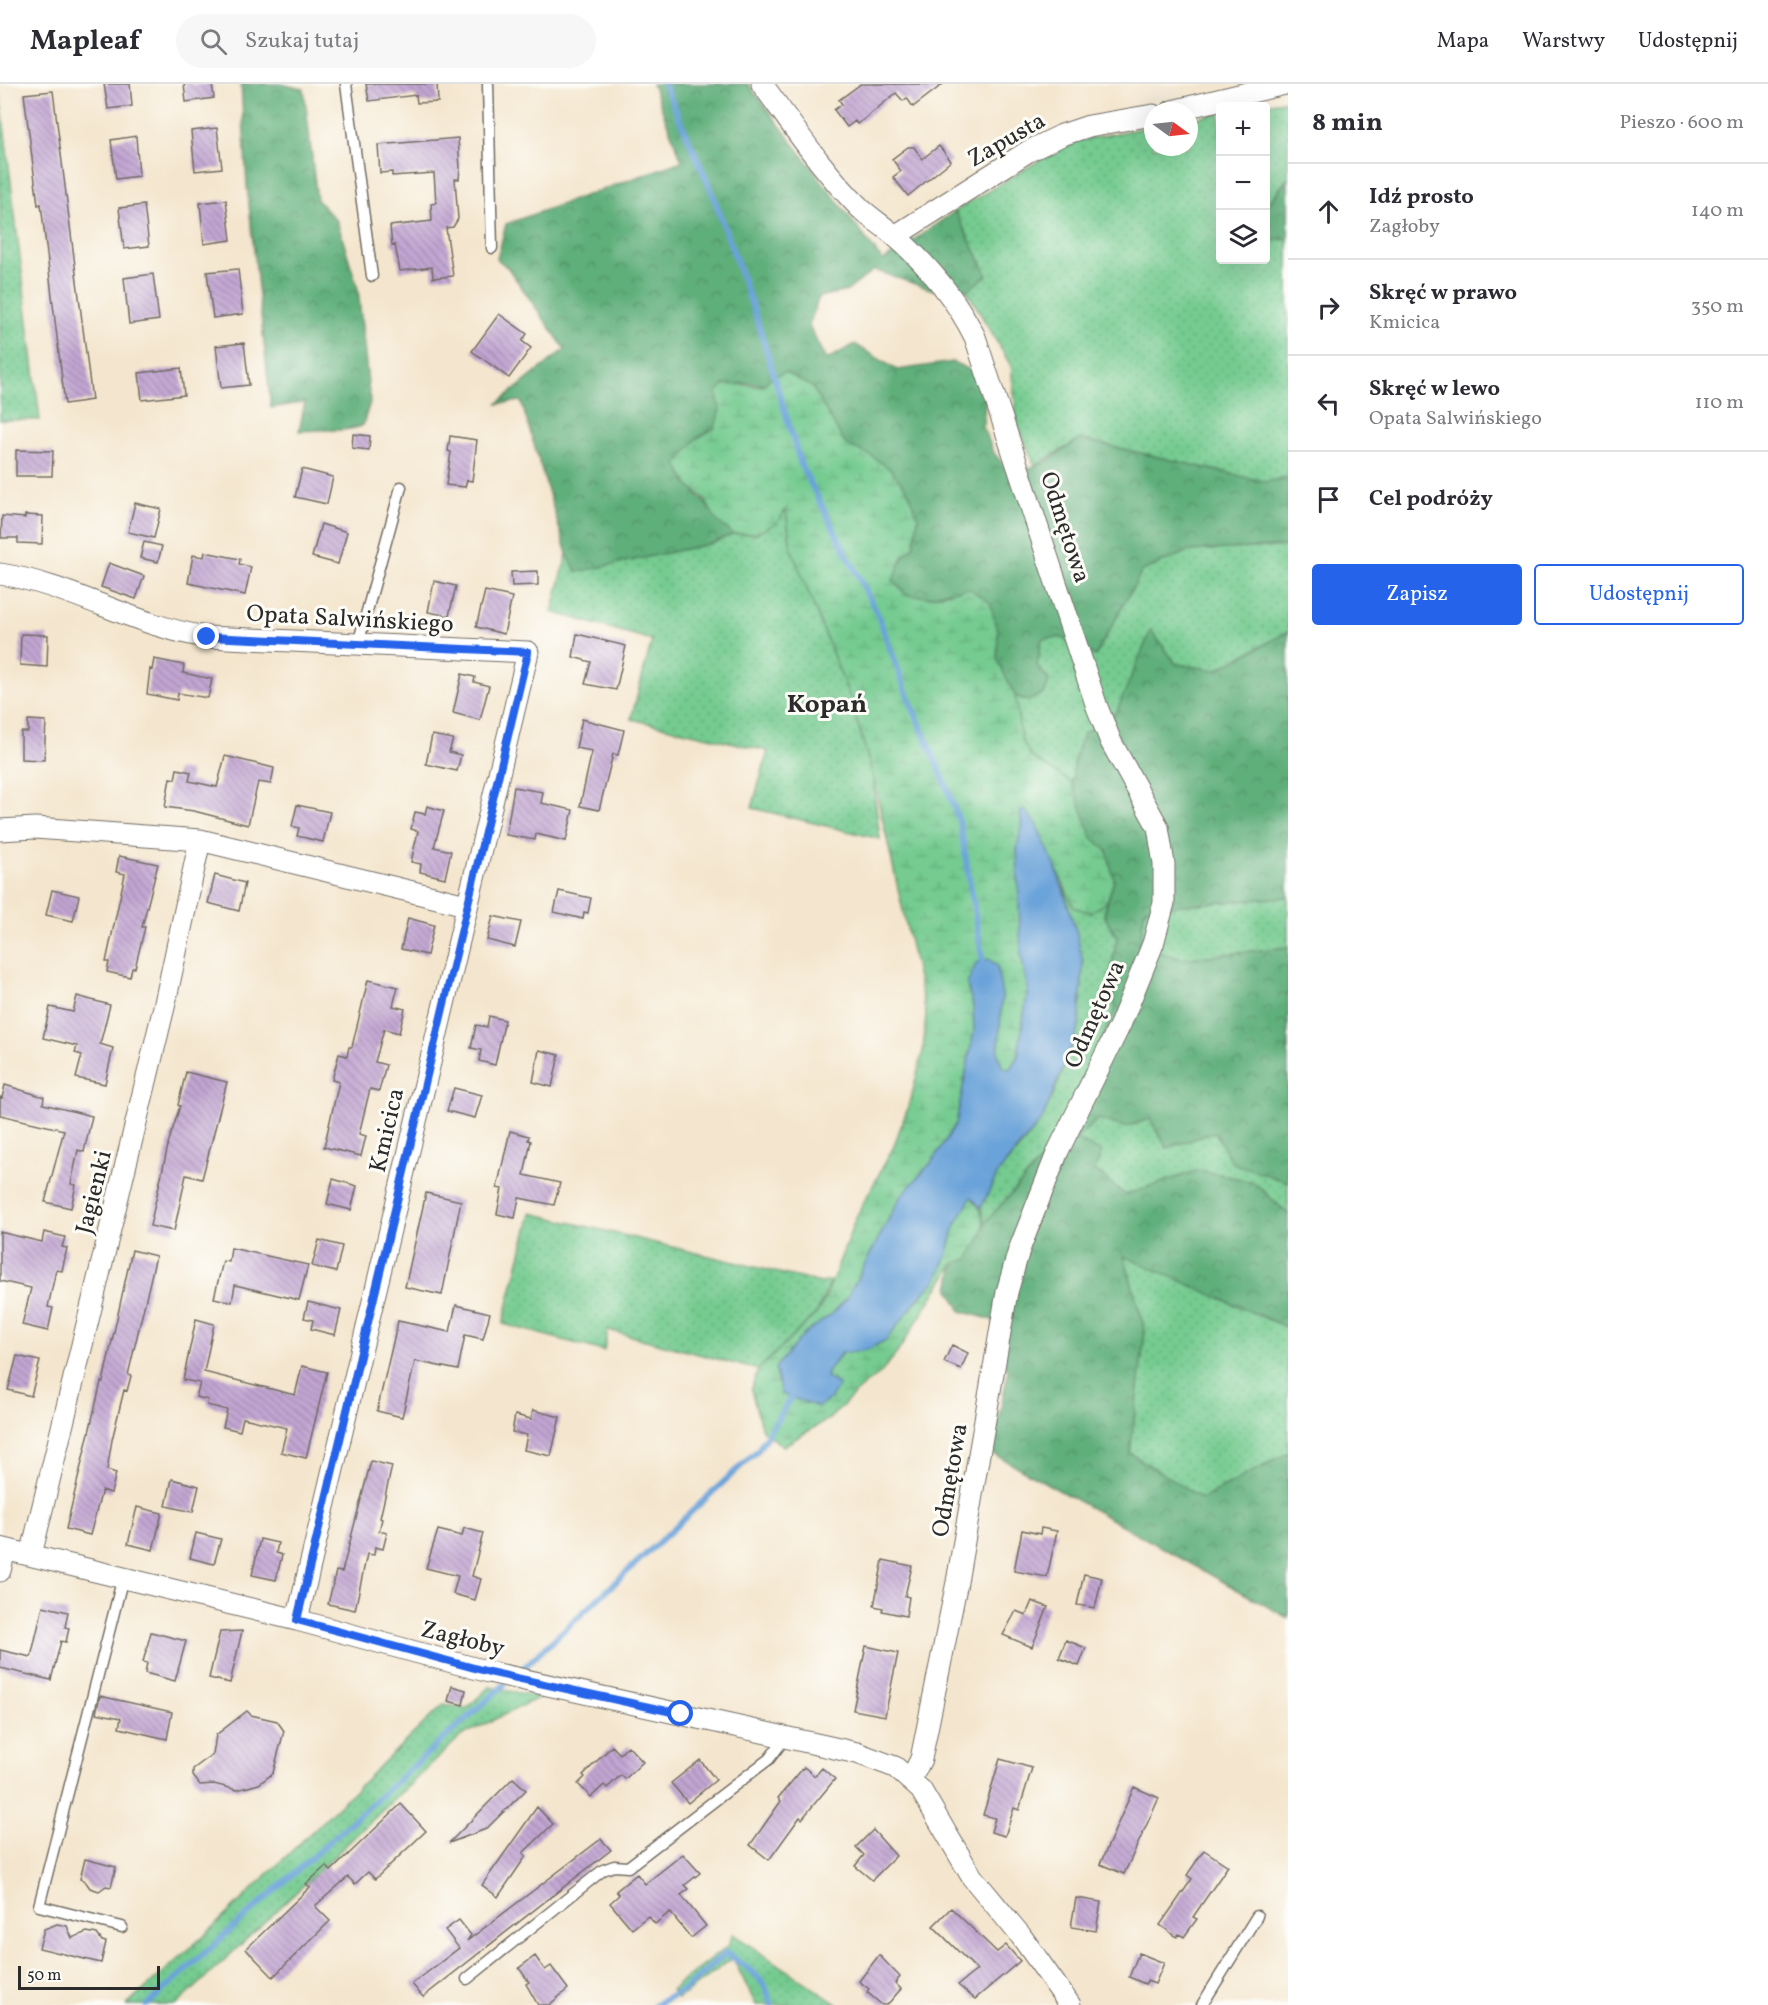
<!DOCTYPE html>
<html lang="pl">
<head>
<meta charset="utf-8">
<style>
	body { margin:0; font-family:Vollkorn,serif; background:#f7f7f7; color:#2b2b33 }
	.controls { position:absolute; right:18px; top:18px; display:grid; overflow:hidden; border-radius:6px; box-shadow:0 6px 24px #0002 }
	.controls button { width:54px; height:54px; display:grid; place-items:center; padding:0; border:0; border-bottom:2px solid #e1e1e2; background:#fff; color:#2b2b33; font:30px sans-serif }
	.compass { position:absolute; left:1144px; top:18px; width:54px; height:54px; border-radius:50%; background:#fff; box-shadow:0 6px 24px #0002; rotate:105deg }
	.scale { position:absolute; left:18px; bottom:15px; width:142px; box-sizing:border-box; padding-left:6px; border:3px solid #2b2b2b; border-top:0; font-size:16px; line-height:21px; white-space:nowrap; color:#2b2b2b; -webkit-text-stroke:4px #fdfcf7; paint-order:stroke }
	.stop { position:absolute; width:18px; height:18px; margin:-14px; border:4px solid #2563eb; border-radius:50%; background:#fff }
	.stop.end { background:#2563eb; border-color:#fff; box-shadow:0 2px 6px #0008 }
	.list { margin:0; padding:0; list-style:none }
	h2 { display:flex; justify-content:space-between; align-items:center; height:78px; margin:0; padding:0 24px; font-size:26px }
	h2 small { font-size:20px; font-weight:400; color:#7c7c81 }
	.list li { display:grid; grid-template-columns:39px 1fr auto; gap:18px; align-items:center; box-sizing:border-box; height:96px; padding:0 24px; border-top:2px solid #e1e1e2 }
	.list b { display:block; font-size:22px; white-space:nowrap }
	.list p { margin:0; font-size:20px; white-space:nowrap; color:#7c7c81 }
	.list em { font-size:20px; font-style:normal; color:#7c7c81 }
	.actions { display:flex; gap:12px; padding:18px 24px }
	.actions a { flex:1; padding:14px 0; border:2px solid #2563eb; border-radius:6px; text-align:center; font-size:21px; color:#2563eb }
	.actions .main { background:#2563eb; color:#fff }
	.icon { flex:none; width:33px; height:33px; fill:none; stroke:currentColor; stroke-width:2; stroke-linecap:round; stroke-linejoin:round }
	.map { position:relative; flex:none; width:1288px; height:1921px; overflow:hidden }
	header { display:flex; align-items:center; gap:36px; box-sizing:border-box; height:84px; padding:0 30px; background:#fff; border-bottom:2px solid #e1e1e2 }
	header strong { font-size:28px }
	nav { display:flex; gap:33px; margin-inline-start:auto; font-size:21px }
	.search { width:420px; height:54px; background:#f7f7f7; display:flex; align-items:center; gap:15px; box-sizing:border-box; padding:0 21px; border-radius:33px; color:#7c7c81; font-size:22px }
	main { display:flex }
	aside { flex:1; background:#fff }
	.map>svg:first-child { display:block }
	.grass { fill:url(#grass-dots); stroke:#507b5e; stroke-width:1.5 }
	.forest { fill:url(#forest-crowns); stroke:#456d52; stroke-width:1.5 }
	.wetland { fill:url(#wetland-marsh); stroke:#507b5e; stroke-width:1.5 }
	.water { fill:#6aa3d9; stroke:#4a6782; stroke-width:1.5 }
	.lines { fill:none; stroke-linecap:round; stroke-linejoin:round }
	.stream { stroke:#6aa3d9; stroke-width:6 }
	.building { fill:url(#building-back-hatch) }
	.service-casing { stroke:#716c64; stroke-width:13 }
	.minor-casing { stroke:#716c64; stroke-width:23 }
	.service { stroke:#fff; stroke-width:10 }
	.minor { stroke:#fff; stroke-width:21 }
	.route { stroke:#2563eb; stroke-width:8 }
	.labels { text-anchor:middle; stroke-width:6; stroke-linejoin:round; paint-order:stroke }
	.street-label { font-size:24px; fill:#2b2b2b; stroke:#fdfcf7 }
	.neighbourhood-label { font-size:26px; font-weight:bold; fill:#2b2b2b; stroke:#fdfcf7 }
</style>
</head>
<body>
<header>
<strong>Mapleaf</strong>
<div class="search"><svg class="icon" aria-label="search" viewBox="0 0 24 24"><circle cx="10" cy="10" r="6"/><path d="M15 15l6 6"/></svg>Szukaj tutaj</div>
<nav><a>Mapa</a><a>Warstwy</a><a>Udostępnij</a></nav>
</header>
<main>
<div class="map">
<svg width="1288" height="1921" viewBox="0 0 1288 1921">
	<defs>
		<pattern id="grass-dots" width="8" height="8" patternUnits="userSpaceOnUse" patternTransform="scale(1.5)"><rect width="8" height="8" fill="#74cb90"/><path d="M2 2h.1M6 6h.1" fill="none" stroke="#65ae7c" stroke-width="1.8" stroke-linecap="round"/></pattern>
		<pattern id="forest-crowns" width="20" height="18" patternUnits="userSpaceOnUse" patternTransform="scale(1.5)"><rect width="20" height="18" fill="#5faf7a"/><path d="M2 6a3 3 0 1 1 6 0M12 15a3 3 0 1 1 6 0" fill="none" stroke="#4f8f64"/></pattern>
		<pattern id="wetland-marsh" width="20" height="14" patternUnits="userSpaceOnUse" patternTransform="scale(1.5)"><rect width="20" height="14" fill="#74cb90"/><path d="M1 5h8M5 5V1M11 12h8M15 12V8" fill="none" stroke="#65ae7c"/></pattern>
		<pattern id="building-back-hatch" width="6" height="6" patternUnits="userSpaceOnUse" patternTransform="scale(1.5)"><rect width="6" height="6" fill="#c2a6d3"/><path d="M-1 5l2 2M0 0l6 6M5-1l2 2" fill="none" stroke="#9e87ab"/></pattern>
	</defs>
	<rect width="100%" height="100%" fill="#fdfcf7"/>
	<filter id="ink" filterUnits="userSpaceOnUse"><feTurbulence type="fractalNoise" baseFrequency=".0167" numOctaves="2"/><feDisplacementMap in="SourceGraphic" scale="12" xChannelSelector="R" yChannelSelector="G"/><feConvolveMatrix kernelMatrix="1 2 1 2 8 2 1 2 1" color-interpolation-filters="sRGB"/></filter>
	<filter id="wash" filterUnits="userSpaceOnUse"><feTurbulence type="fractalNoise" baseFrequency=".008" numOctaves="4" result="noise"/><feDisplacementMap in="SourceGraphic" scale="24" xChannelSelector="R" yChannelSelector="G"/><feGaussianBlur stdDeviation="1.35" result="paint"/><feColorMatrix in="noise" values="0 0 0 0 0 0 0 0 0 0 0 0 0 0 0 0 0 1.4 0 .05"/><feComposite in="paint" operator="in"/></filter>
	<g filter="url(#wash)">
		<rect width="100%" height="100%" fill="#f4e6ce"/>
		<path class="grass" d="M0,9L40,336H0Z
			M1288,16V93L1266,123V22H1256Z
			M1220,29V176H1266V157L1288,155V393L1266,398L1080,355L1035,382L1017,339L1011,282L967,207L987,190L955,127L1070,58L1153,42V63H1189V35Z
			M786,425L791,464L851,616L872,688L880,755L752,724L768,667L631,635L652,556L552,528L567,470L577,488L713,459L733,450H755Z
			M1288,462V548L1216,586L1176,580L1151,547L1116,629L1084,649L1075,673L1072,699L1031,673L1021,654L1015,612L1028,617L1042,554L1061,553L1096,571L1142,487L1188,467Z
			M1063,801L1074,823L1090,829L1107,817L1104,831L1117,853L1109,898L1116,923L1052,1064L985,1139L981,1124L998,1089L1024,1059L1053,1012L1079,943L1083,878Z
			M1288,813V863L1182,875L1139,863L1145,824Z
			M1098,1035L1125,1043L1150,1035L1167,1064L1215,1048L1233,1079L1288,1098V1130L1253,1098L1199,1086L1125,1111L1095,1086L1076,1055Z
			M531,1129L821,1199L831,1197L817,1228L758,1286L608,1246L604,1267L503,1240Z
			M1124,1171L1288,1244V1369L1202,1415L1130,1369L1145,1247Z
			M489,1603L540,1613L461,1652L177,1921H127L208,1848L444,1620L466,1625Z
			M733,1850L838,1921H756L733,1874L678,1915L671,1906L728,1862Z"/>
		<path class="forest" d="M241,0H281L304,5L317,116L337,137L358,205L370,318L363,341C349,349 317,345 299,347L305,318L271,324L247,102Z
			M652,0H748L883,177L955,127L987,191L967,207L953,199L933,206L874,186L847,207L819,213L809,242L826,276L855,260L897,286L953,278L977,289L986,308L983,343L994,369L1012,390L1044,379L1080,355L1266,398L1288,393V462L1188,467L1142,487L1095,572L1061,553L1042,555L1037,582L1049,596L1045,609L1028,617L1015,612L997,575L998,547L948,507L929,513L906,511L893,496L903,473L914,462L918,434L908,408L891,386L871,372L845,360L812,303L742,299L718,308L720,326L715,344L696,355L688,401C706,416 714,435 733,450L713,459L577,488L567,470L521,317L497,320L565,265L508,184L497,175L506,140L682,77Z
			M1288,95V155L1266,157V123Z
			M1151,546L1176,580L1216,586L1288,548V813L1145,824L1139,863L1182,875L1288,863V1098L1232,1079L1215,1048L1167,1064L1150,1035L1125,1043L1098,1035L1076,1055L1102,1068L1095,1086L1125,1111L1199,1086L1253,1098L1288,1130V1244L1124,1172L1145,1247L1130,1369L1202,1415L1288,1369V1534L992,1369L1008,1288L993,1236L961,1227L949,1205L954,1179L981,1154L985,1139L1052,1064L1116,923L1109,898L1117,853L1104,831L1114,796L1107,767L1092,754L1072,699L1075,673L1084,649L1116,629Z"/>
		<path class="wetland" d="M785,288L812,303L845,360L871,372L891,386L908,407L918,434L914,462L903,473L893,496L906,511L929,513L968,504L990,519L998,547L997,575L1015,612L1021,654L1031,673L1072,699L1092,754L1107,767L1114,796L1107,817L1090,829L1074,823L1046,763L1022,744L1017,763L1021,871L1028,905L1018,972L1010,985L1003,984L998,971L1002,912L967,900L973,921L974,947L956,1040L932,1078L901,1112L847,1214L832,1230L803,1251L776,1284L839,1301L826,1293L828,1286L842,1269L867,1266L886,1256L918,1215L936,1196L947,1171L955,1142L971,1112C992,1138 984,1149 968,1175L954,1179L897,1269L879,1291L864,1301L829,1335L783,1362L762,1346L751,1306L758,1286L817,1229L826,1213L857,1131L893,1064L910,1018L923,967L926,930L872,688L851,616L791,464L786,426L777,439L755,450H733L716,436L704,414L688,401L677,380L696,355L715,344L720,326L717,308L725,300L763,302L769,295Z"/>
		<path class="water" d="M1020,727H1026L1036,740L1055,781L1076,846L1083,878L1079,943L1043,1034L998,1089L981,1124L971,1113L955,1142L947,1171L936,1196L918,1215L886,1256L867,1266L842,1269L828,1286L826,1293L839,1301L831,1314L818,1323L781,1310L775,1284L803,1251L832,1230L847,1214L901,1112L932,1078L956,1040L974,947L973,921L967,900L976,879L989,875L997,882L1002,912L998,971L1003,984L1010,985L1018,972L1028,905L1021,871L1017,763L1022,744Z"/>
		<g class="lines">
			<path class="stream" d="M664,0L712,108L757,236L801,381L877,529L909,615L946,701L960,740L984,884
				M519,1588L758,1366L795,1307
				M147,1921L504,1601
				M654,1921L684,1906L726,1869C750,1885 764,1892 772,1921"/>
		</g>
		<g id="blocks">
			<path class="building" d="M104,0H130L132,22L108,25Z
				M184,0H212L214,14L186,18Z
				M366,0H437L438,18L417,19L416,11L369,17Z
				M861,0H943L913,23L907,14L903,17L896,9L863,36L857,40L855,37L847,43L834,26L842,20L839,16Z
				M53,7L92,316L65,320L41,120L38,121L24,10Z
				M217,44L222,84L195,87L191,47Z
				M136,52L139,92L116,95L111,56Z
				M458,54L460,84L459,95H455L458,135L453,143L446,144L453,192L433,194L432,183L400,187L395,161L392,162L390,142L432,137L431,120L436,119L434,89L392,92V88L380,89L378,61Z
				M939,62L951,77L908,112L893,93L901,87L892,75L908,63H914L922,75Z
				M226,116L231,156L204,160L200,119Z
				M144,121L149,162L124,165L119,124Z
				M238,185L243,230L213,234L207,188Z
				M153,190L159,236L129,240L124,194Z
				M499,230L527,250L522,257L531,264L509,294L472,267Z
				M244,259L249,301L221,304L216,262Z
				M181,284L184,311L142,316L139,289Z
				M353,350L370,352L369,366L352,364Z
				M450,352L477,356L472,397L467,396L465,403L446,401L451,368L448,367Z
				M16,366L53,367L52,392H16Z
				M302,385L333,393L327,420L295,413Z
				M135,419L161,425L154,454L128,448Z
				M25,431L43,432L42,460L18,459V454H1L2,432L25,434Z
				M321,440L347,448L338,480L312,473Z
				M144,458L162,462L158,478L140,474Z
				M205,468L240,475L239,480L251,483L245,511L188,499L193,471L204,473Z
				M109,479L144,492L136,515L101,503Z
				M538,487V501L512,502L511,488Z
				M434,497L456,502L449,532L428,528Z
				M485,507L512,513L504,550L476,543Z
				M21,550L48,551L47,583L20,581Z
				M577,550L626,562L616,606L585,600L591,578L573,573Z
				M154,575L184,581L183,589L212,595L208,614L178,609L177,616L147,610L150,585L152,586Z
				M462,590L475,593L474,598L489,602L480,636L453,629Z
				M582,635L624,646L618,671L613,670L599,726L580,722L592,667L576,664Z
				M28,636L46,637L44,676L21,675V648H28Z
				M432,651L453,655L449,668L461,671L457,687L426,680Z
				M225,672L274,684L271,700L258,698L248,741L194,727L165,723L170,694L175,695L177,685L191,688L189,697L217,703Z
				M514,703L543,708L541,719L573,726L566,757L536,750L535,756L506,751Z
				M297,721L330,728L323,758L297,752L299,744L292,742Z
				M427,722L444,727L434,763L451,767L445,794L420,788L421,780L411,778L418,747L411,745L415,728L425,730Z
				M119,772L158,780L142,843H145L135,884H132L130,893L107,888L109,878H106L125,790L116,788Z
				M215,791L245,799L239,827L208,819Z
				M52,806L79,812L73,837L46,831Z
				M559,807L591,814L588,829L584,828L583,835L554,828Z
				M493,832L521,838L515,863L487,856Z
				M408,834L434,841L427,871L401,865Z
				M368,896L398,903L393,922L405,925L399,949L384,945L375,978L386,981L379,1007L370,1005L359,1050L366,1052L361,1072L324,1063L339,998L332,996L339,970L347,972L349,963H352Z
				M77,912L110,921L100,960L113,964L105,1000L76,994L82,971L75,969L77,962L43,954L50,923L73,928Z
				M489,932L505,936L495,981L479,977L481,966L471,964L476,941L487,943Z
				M539,966L559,971L552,1003L533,998Z
				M186,988L227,998L202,1095L186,1091L174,1147L150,1142L169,1057L180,1022L178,1021Z
				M5,1001L44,1013L43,1020L92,1032L84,1068L78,1066L71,1100L76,1101L71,1124L45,1118L64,1046L0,1031V1013L2,1014Z
				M454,1004L482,1011L475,1034L447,1027Z
				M510,1047L529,1052L528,1056L531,1057L524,1091L560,1099L554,1121L519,1114L515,1134L497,1130L502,1105L497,1104Z
				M333,1095L357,1102L351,1126L327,1120Z
				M426,1109L461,1117L442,1211L405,1203Z
				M0,1148L42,1158L44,1148L65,1153L62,1163L67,1164L62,1187L56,1186L48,1223L53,1224L48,1247L22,1241L31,1204L0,1197Z
				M319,1156L342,1162L336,1188L312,1182Z
				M231,1164L308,1181L299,1216L235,1201L232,1218L214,1214L223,1177L229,1178Z
				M132,1166L156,1172L128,1291L131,1292L127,1307L124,1306L112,1356L107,1386L116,1389L111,1409L102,1406L90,1451L66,1445L101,1298H103Z
				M308,1218L341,1226L335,1251L311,1245L313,1236L304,1234Z
				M456,1221L490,1229L483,1255L465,1251L458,1286L415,1277L402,1333L377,1327L398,1237L450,1248Z
				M196,1235L214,1240L204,1288L295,1311L302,1282L327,1288L306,1374L281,1368L287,1344L243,1334L240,1347L223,1343L227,1326L207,1321L208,1316L196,1313L200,1299L183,1296Z
				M952,1261L968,1269L961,1285L944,1278Z
				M17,1272L40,1277L31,1312L8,1306Z
				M533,1326L560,1333L551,1372L524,1366L527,1351L512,1348L515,1331L531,1335Z
				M371,1377L392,1382L380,1434L382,1435L379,1447L387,1449L383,1465L375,1463L374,1471L367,1470L355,1526L328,1520L336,1487L342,1488Z
				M172,1395L199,1402L193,1428L166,1422Z
				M137,1423L162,1429L153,1466L128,1460Z
				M464,1444L483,1449L472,1492L481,1495L475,1516L453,1510L458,1492L426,1484L438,1446L462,1452Z
				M1041,1444L1057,1447L1047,1493L1014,1487L1022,1446L1040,1450Z
				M196,1449L221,1455L214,1480L190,1474Z
				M260,1455L278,1459L276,1469L282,1471L276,1496L252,1491Z
				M883,1476L912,1482L905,1512L909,1513L906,1532L882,1527L883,1524L874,1522Z
				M1084,1490L1102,1494L1095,1524L1077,1521Z
				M1032,1517L1048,1523L1032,1563L1003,1551L1016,1527L1026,1531Z
				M43,1522L68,1528L65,1543L69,1544L66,1558L61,1557L51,1596L0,1584V1566L31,1573Z
				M242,1547L230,1599L209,1594L220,1548Z
				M151,1548L186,1557L175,1597L145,1589L147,1579L143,1578Z
				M1066,1556L1086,1564L1079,1582L1059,1574Z
				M866,1562L898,1569L885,1632L853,1626Z
				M452,1602L466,1606L463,1621L448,1617Z
				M100,1612L172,1628L167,1655L119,1644L121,1634L96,1629Z
				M247,1627L251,1631L277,1637L284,1647L273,1689L259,1700L237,1706L214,1700L200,1701L193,1692V1685L213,1670L216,1651Z
				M612,1662L620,1670L628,1662L643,1678L625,1695L621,1691L607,1704L604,1701L591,1713L578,1700L585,1693L583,1691Z
				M1000,1675L1032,1684L1019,1726L1014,1724L1005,1752L991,1748L995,1734L983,1731Z
				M700,1676L716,1696L688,1719L671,1699Z
				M804,1683L815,1692L822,1684L835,1695L802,1735L800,1733L769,1776L750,1761L781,1717L778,1714Z
				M513,1694L526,1706L486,1745L449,1759Z
				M1134,1703L1159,1714L1124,1790L1100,1780Z
				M401,1720L426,1747L375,1795L368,1788L355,1800L348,1793L315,1822L330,1837L273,1893L246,1865L310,1803L306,1800L326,1782L331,1787Z
				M537,1723L553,1740L523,1769L526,1772L498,1813L482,1801Z
				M873,1746L896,1772L872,1796L855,1782L864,1771L856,1763Z
				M601,1755L611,1766L423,1913L412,1900L459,1864L445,1846L459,1836L471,1851L467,1857Z
				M1204,1766L1228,1782L1193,1833L1197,1835L1184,1853L1179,1850L1177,1853L1160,1841L1192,1795L1187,1791Z
				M683,1770L700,1789L685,1801L689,1805L681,1811L706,1842L691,1854L670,1828L655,1840L648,1832L632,1845L610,1819L619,1811L616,1807L637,1790L645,1800Z
				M85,1775L116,1783L111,1803L106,1802L99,1807L90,1804L85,1797L80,1795Z
				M1076,1814L1101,1818L1096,1847L1071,1843Z
				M951,1824L997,1868L1006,1861L1020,1877L975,1915L958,1901L977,1886L933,1842Z
				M57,1840L67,1842L72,1854L87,1848L97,1850L102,1857L106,1858L101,1879L39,1864L44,1845Z
				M1139,1869L1164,1879L1155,1900L1147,1897L1145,1900L1129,1893Z
				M879,1871L900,1893L895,1899L901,1905L887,1921H882L867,1908L869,1905L859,1897Z
				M535,1872L545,1886L551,1882L568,1905L549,1921H538L526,1900L529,1898L519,1884Z"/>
		</g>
	</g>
	<g filter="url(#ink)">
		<use href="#blocks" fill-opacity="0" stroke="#716c64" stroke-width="1.5"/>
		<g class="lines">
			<defs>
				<path id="service" d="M346,0L372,192
					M488,0L492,164
					M358,560L401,403
					M122,1843L39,1822L123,1493
					M467,1895L603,1786L614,1782L628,1783L769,1675L779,1662L783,1652
					M1202,1921L1257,1832"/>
				<path id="minor" d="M762,0C793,42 822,86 859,123C870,134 884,142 895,152C928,181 955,213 975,253L1097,623L1111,658L1158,743L1164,780V819L1153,860L1120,941L1058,1067L1019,1166L1007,1208L957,1498L921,1675L911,1695
					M1172,27L1285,0
					M895,152L1027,68L1062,51L1089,42L1153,31
					M0,490C73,501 135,543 207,553L528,568L297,1536
					M0,746L35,744L200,756L466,821
					M0,1464L297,1536L489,1588L857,1669L895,1683L921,1706L972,1793L1021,1852L1070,1921
					M31,1471L165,919L200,756
					M0,1487L5,1465"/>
			</defs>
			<use href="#service" class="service-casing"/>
			<use href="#minor" class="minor-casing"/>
			<use href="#service" class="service"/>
			<use href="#minor" class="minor"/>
		</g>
	</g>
	<g class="lines" filter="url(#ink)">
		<path class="route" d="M207,553L528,568L297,1536L489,1588L681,1630"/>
	</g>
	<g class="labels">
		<g class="street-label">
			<text transform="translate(1006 55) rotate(-30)" y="8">Zapusta</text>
			<text transform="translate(1066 443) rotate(72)" y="8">Odmętowa</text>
			<text transform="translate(350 534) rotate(3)" y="8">Opata Salwińskiego</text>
			<text transform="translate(1094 930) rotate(-66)" y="8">Odmętowa</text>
			<text transform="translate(386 1046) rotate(-77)" y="8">Kmicica</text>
			<text transform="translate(93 1108) rotate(-76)" y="8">Jagienki</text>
			<text transform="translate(949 1396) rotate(-80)" y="8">Odmętowa</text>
			<text transform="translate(463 1554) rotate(14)" y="8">Zagłoby</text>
		</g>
		<g class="neighbourhood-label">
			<text x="827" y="628">Kopań</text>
		</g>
	</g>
</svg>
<div class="controls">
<button>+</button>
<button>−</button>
<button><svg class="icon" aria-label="layers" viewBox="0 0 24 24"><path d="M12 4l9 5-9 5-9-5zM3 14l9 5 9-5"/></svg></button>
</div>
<svg class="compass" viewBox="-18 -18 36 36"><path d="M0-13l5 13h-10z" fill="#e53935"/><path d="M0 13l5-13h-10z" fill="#7c7c81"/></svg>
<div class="scale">50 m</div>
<div class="stop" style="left:681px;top:1630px"></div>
<div class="stop end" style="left:207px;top:553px"></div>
</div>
<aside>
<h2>8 min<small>Pieszo · 600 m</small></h2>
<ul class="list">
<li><svg class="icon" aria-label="ahead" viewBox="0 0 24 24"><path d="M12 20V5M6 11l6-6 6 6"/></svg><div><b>Idź prosto</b><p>Zagłoby</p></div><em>140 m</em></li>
<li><svg class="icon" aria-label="right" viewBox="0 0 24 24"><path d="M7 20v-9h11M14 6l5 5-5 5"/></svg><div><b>Skręć w prawo</b><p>Kmicica</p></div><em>350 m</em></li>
<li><svg class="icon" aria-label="left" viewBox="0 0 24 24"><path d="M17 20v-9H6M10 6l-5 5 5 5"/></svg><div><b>Skręć w lewo</b><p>Opata Salwińskiego</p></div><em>110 m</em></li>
<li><svg class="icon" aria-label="arrive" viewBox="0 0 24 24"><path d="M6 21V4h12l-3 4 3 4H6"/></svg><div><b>Cel podróży</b></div></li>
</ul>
<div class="actions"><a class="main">Zapisz</a><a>Udostępnij</a></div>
</aside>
</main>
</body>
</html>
